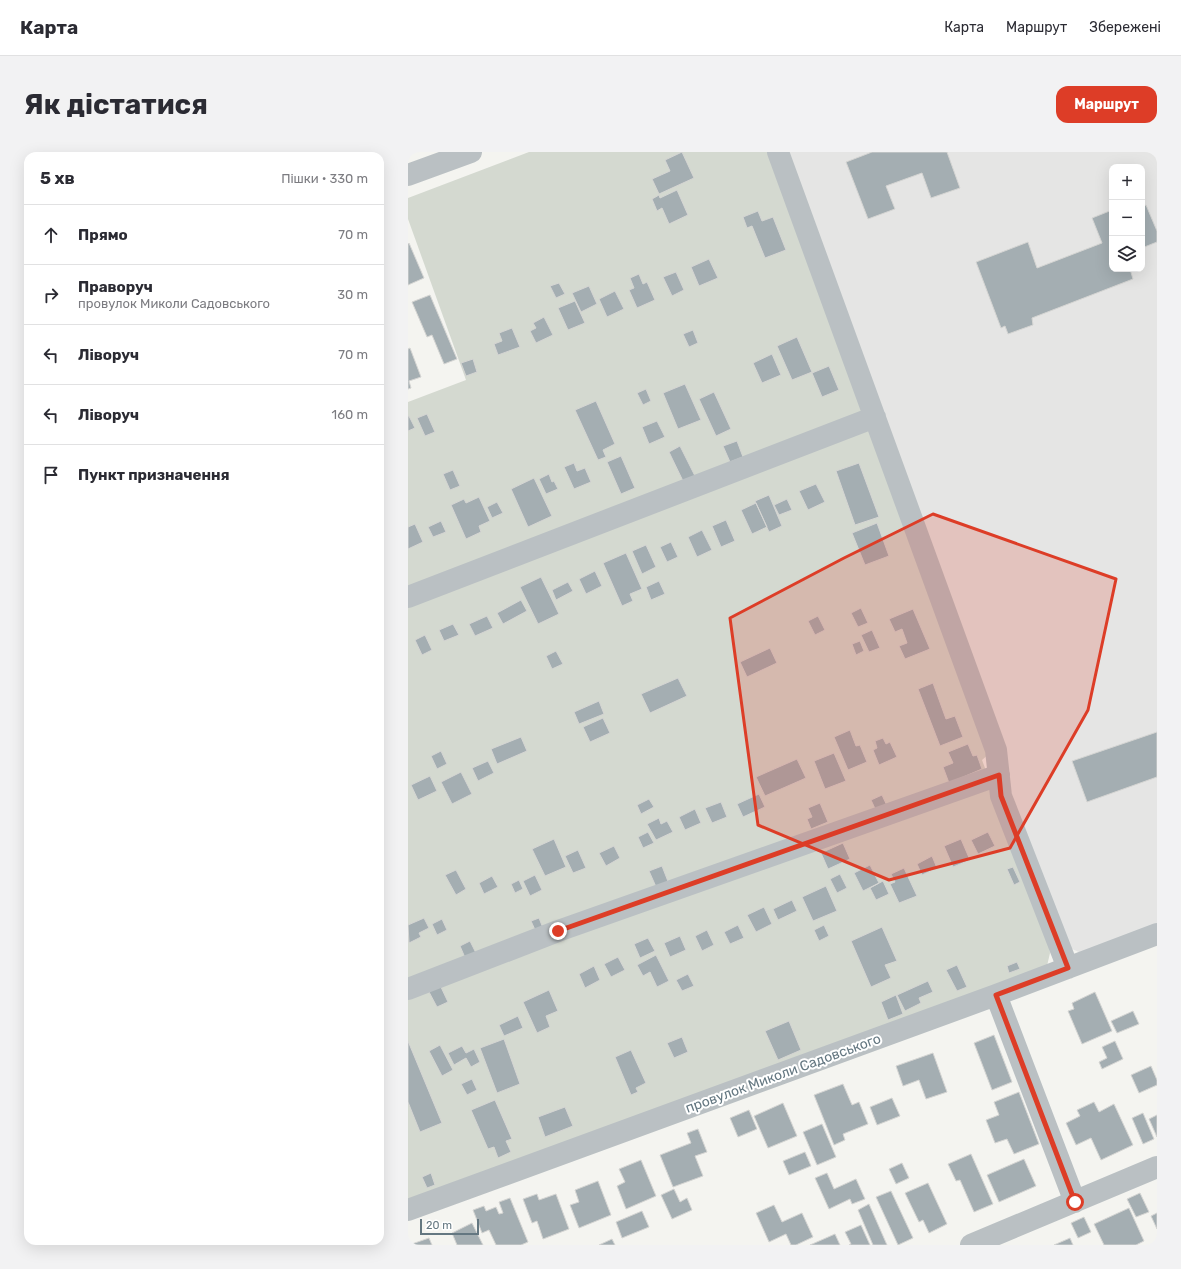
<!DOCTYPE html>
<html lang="uk">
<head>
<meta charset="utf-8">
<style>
	body { margin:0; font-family:Rubik,sans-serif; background:#f2f2f3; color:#2b2b33 }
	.controls { position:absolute; right:12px; top:12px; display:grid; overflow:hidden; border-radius:8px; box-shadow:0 4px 16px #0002 }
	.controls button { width:36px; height:36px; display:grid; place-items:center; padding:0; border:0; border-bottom:1px solid #e1e1e2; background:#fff; color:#2b2b33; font:20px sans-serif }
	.scale { position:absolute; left:12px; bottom:10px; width:59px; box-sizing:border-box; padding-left:4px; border:2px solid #647781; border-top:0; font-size:11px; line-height:14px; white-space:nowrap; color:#647781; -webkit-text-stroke:3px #fff; paint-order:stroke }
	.stop { position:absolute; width:12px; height:12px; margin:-9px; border:3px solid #dd3d27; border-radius:50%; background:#fff }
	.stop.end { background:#dd3d27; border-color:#fff; box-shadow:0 1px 4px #0008 }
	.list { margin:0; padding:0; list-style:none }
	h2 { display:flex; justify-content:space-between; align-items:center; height:52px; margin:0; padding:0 16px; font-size:17px }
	h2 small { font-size:13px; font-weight:400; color:#7c7c81 }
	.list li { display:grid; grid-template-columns:26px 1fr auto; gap:12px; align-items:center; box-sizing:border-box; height:60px; padding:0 16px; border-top:1px solid #e1e1e2 }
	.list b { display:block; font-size:15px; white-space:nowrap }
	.list p { margin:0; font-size:13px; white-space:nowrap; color:#7c7c81 }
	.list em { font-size:13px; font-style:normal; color:#7c7c81 }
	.icon { flex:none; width:22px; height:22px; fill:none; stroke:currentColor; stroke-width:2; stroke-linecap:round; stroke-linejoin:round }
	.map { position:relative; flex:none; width:749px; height:1093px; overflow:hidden; border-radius:12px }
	header { display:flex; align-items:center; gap:24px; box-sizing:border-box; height:56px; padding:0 20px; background:#fff; border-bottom:1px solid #e1e1e2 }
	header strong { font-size:19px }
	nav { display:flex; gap:22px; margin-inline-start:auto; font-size:14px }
	.intro { display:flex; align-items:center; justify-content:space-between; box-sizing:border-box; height:96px; padding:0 24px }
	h1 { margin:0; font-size:28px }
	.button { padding:10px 18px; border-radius:12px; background:#dd3d27; color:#fff; font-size:14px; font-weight:700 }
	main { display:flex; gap:24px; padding:0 24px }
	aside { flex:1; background:#fff; border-radius:12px; box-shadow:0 4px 16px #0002 }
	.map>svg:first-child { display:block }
	.built { fill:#e5e5e4; fill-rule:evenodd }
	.green { fill:#d4d9d0 }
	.building { fill:#a4aeb2; stroke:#d5d5d3 }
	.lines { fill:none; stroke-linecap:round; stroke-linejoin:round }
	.minor { stroke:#bac0c3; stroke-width:22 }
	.route { stroke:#dd3d27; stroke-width:5 }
	.marked { fill:#dd3d27; fill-opacity:0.2; stroke:#dd3d27; stroke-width:3; stroke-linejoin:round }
	.labels { text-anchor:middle; stroke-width:4; stroke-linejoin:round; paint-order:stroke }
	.street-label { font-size:14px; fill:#647781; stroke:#fff }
</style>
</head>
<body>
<header>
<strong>Карта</strong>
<nav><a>Карта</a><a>Маршрут</a><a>Збережені</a></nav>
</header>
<div class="intro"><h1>Як дістатися</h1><a class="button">Маршрут</a></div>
<main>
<aside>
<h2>5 хв<small>Пішки · 330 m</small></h2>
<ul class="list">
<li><svg class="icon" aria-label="ahead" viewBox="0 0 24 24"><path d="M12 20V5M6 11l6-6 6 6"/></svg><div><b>Прямо</b></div><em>70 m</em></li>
<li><svg class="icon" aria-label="right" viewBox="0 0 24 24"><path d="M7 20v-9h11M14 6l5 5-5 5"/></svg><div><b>Праворуч</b><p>провулок Миколи Садовського</p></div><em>30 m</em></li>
<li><svg class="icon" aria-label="left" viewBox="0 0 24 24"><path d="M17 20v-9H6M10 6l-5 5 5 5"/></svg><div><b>Ліворуч</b></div><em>70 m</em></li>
<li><svg class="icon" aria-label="left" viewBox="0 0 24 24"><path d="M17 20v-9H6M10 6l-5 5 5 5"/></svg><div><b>Ліворуч</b></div><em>160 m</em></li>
<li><svg class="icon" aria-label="arrive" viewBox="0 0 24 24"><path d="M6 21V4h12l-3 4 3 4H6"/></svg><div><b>Пункт призначення</b></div></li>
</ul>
</aside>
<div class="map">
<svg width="749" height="1093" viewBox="0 0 749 1093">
	<rect width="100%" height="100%" fill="#f4f4f0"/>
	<path class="built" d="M377,0H749V772L673,801L662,796L656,789ZM704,15H734V117H704Z"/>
	<path class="green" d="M121,0H363L582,601L574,608L640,785L642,801L639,814L0,1052V250L58,228L0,67V46Z"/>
	<path class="building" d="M274,0L286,26L251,42L244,27L262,19L257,8Z
		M464,0H539L552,36L523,46L514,21L478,34L487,57L460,67L438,10Z
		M269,38L280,63L261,72L254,56L249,59L244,47L251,43L252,46Z
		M738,53L749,79V90L734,96V55Z
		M704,58V117H722L725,127L624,166L625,173L600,182L597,174L593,176L568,110L620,90L629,116L694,91L684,66Z
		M350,59L354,69L365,65L378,98L357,106L344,74L339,76L335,65Z
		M1,91L16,126L0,133V92Z
		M301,107L310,126L291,134L283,115Z
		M268,120L276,138L264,144L255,125Z
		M231,122L235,132L239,130L247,148L229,156L221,138L226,136L222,126Z
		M151,131L157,142L148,146L142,134Z
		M181,134L189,152L173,160L164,141Z
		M207,139L216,157L199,165L191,147Z
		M22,143L49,207L36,212L24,183L19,185L4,150Z
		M167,149L177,171L160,178L150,156Z
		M136,165L145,183L128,191L122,179L128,176L125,171Z
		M104,176L112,195L90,203L86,192L94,189L91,181Z
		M285,178L290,191L281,195L275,182Z
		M389,185L404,220L384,228L369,194Z
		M2,196L13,225L1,229L3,236L0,237V197Z
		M364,202L373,223L354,231L345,211Z
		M65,207L69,220L58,224L53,211Z
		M421,214L431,238L414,245L404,221Z
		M277,232L293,268L270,277L255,241Z
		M238,237L243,249L235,253L229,241Z
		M306,240L323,277L308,284L291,247Z
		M188,249L207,292L195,298L198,305L190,308L167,258Z
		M19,262L27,280L17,284L9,266Z
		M0,264H1L7,276L0,279Z
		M249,269L257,285L241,292L234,275Z
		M329,289L335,305L322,310L315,294Z
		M272,294L287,324L275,329L261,300Z
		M213,304L227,336L213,342L199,310Z
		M166,311L169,319L177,316L183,330L166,337L156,315Z
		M451,311L471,365L447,373L428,319Z
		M45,318L52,334L42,338L35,322Z
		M141,322L144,330L146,329L150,337L138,342L131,327Z
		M126,326L144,364L120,375L103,337Z
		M408,332L417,350L400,358L391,339Z
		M361,343L374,374L361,380L347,349Z
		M71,345L82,369L71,374L73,380L58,387L43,353L56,347L58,351Z
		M379,347L384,358L371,363L366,353Z
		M89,350L95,361L84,366L79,355Z
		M348,351L359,375L344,382L333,358Z
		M318,368L327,389L313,395L304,374Z
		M33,369L38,380L25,385L20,375Z
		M469,371L481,404L457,413L444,381Z
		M7,372L15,390L0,397V375Z
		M294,378L304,398L289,405L280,385Z
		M263,390L270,405L259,410L252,395Z
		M238,393L248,415L234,422L224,399Z
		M218,401L234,437L222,442L225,449L214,454L195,411Z
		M187,419L194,434L178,442L171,427Z
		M133,425L151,462L130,472L112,435Z
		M251,429L257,442L243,448L238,435Z
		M160,430L165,439L148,448L144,438Z
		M113,448L119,459L95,472L89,461Z
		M453,456L460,471L450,475L443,461Z
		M505,457L522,497L497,507L491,494L499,491L494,477L487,480L481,467Z
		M79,464L85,476L67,484L61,472Z
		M410,464L417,478L407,483L400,469Z
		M45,472L51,483L36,489L31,478Z
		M464,478L472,496L461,500L453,483Z
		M17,483L24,498L14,503L7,488Z
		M452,489L456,499L448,503L444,492Z
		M362,496L369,511L339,525L332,510Z
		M148,499L155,512L144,517L138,504Z
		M270,526L279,544L242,561L233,542Z
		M525,531L538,567L547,564L555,585L532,594L510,537Z
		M191,549L196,562L171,572L166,560Z
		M195,566L202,581L182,590L175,575Z
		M442,578L448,594L452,593L459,610L440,618L426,585Z
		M749,580V625L679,650L664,609Z
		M113,585L119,599L89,612L83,597Z
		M475,586L478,592L482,590L489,605L471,613L465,598L469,596L467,589Z
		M560,592L565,604L569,603L574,617L541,631L535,615L545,611L540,600Z
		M33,599L39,612L29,617L23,604Z
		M426,601L438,629L417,637L406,609Z
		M389,607L398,626L357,644L348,625Z
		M80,609L86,621L70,629L64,616Z
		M53,620L64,642L44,652L33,630Z
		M22,624L29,639L10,648L3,633Z
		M351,642L357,655L335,665L329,652Z
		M474,643L481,658L470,663L463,648Z
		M241,647L246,655L233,662L229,653Z
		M313,650L319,665L304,671L297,656Z
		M412,651L420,670L403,677L399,667L404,665L400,656Z
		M287,657L293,671L277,678L271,665Z
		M251,666L253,672L259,669L265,680L248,688L239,672Z
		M240,680L246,691L235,696L230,685Z
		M580,680L587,694L570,702L563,688Z
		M146,687L158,715L137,724L124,697Z
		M553,687L562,708L545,715L536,694Z
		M435,691L442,707L420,717L413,701Z
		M206,694L212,706L198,714L191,701Z
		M170,698L178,716L165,721L157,704Z
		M524,704L529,716L514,723L509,712Z
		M462,713L471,731L455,739L446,721Z
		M254,714L261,732L249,737L241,719Z
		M605,715L612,730L606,733L599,717Z
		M496,716L509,744L491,751L482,732L487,730L483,722Z
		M48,718L58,737L48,743L37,723Z
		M432,722L439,736L429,741L422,727Z
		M127,723L134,738L122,744L115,729Z
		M84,724L90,735L76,742L71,731Z
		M111,728L115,737L107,741L103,732Z
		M475,729L481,742L468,748L462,736Z
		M418,734L429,759L405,769L394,745Z
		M384,748L389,759L370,768L365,757Z
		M356,755L364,772L348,780L339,763Z
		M16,766L21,776L11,781L13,785L1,791L0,773Z
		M131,766L135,776L128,780L123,769Z
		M34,767L39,778L29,783L24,772Z
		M330,773L336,786L322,792L316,780Z
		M416,773L421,784L411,789L406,778Z
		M474,775L489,809L477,813L483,826L463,835L443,789Z
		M299,778L306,793L294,799L287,784Z
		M272,784L278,798L262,805L256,791Z
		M240,786L247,799L232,806L226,792Z
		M62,789L69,803L58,808L52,794Z
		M248,803L261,829L249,835L242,820L235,824L229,813Z
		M210,805L217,818L203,825L196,812Z
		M609,810L612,817L601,821L599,814Z
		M549,813L559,835L549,839L538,818Z
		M186,814L192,828L177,836L171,822Z
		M280,822L286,834L274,839L268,828Z
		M520,829L525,840L511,846L513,851L497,859L489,843Z
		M32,833L40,850L29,855L20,838Z
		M141,838L150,859L138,864L142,875L129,881L115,850Z
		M687,840L704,879L674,892L660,859L666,857L664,851Z
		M488,843L495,862L480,868L473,850Z
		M725,859L731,872L709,881L703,869Z
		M110,864L115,876L96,884L91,873Z
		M381,869L393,898L370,908L357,879Z
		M586,883L604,930L584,938L566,891Z
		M274,885L280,900L266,906L259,891Z
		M96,887L112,932L89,941L72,896Z
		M0,889L34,971L12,980L0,950Z
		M707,889L715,907L694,917L691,910L699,906L694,895Z
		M32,893L45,918L34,924L21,899Z
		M54,894L58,901L66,897L72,910L63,915L58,906L46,913L40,901Z
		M223,898L238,931L228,936L230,940L223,943L207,905Z
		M525,901L539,940L518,947L511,928L495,934L488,914Z
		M743,914L749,928V933L731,941L723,923Z
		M64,927L69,938L59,943L53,932Z
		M435,932L444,953L451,950L460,972L435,982L437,988L426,993L406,943Z
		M611,940L631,992L606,1002L599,987L587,991L578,968L591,963L586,950Z
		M484,946L492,964L469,973L462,955Z
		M87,948L104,987L98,989L103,1000L90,1006L86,995L80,997L63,958Z
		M686,950L691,960L706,952L725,993L693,1008L683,986L668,993L658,971L672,964L669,958Z
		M375,951L389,984L360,996L346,964Z
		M157,955L165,974L137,985L130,965Z
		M341,958L349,977L330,985L322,966Z
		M735,961L746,987L735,992L724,966Z
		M749,963V985L741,967Z
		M414,972L428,1005L409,1013L395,980Z
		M290,977L299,1000L287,1004L295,1024L265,1035L252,1003L283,991L279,981Z
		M397,1000L403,1014L381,1023L375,1009Z
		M563,1002L585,1052L566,1060L552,1028L548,1029L540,1012Z
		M616,1007L628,1034L591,1050L579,1023Z
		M233,1008L248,1044L218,1057L209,1034L217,1030L211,1017Z
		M494,1011L501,1026L488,1032L481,1017Z
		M23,1021L27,1033L19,1036L14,1025Z
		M419,1021L426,1037L448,1027L457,1047L444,1052L442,1047L421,1057L407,1026Z
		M190,1029L203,1063L171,1076L162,1053L171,1050L167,1038Z
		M520,1031L539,1072L521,1081L515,1068L511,1070L497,1041Z
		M266,1037L272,1050L279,1046L284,1058L264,1067L253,1043Z
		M483,1039L505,1086L490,1093L468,1045Z
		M732,1041L741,1060L728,1065L719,1047Z
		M129,1042L131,1048L148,1042L161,1077L135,1087L129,1069L124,1071L115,1047Z
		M102,1046L120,1090L113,1093H88L81,1078L74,1081L65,1058L76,1054L78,1059L88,1055L91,1062L95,1061L91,1050Z
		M461,1052L479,1093H465L450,1058Z
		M366,1053L374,1070L394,1061L405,1085L388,1093H383L378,1082L361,1090L348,1061Z
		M721,1056L736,1089L728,1093H696L686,1072Z
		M234,1059L241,1075L214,1086L208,1070Z
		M749,1061V1077L743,1064Z
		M676,1065L683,1080L670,1086L663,1071Z
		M64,1071L75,1093H49L44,1081Z
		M453,1073L462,1093H441L443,1092L437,1080Z
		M427,1082L432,1093H402Z
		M21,1086L24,1093H1Z
		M662,1086L665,1093H646Z
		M204,1087L207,1093H191Z"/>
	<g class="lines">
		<path class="minor" d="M370,0L588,598L593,644L660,816
			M0,23L63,0
			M0,445L467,265
			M0,837L150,779L591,623
			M588,843L667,1050
			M0,1058L588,843L749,782
			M563,1093L749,1015"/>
	</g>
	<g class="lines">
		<path class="route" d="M150,779L591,623L593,644L660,816L588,843L667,1050"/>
	</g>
	<path class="marked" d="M525,362L708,427L680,558L602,696L481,728L350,673L322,466L436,406Z"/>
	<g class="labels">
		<g class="street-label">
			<text transform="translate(375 921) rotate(-20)" y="5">провулок Миколи Садовського</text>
		</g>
	</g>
</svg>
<div class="controls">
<button>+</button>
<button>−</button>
<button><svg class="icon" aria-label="layers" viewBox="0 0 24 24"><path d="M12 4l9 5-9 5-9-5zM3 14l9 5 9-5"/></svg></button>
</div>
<div class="scale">20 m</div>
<div class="stop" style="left:667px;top:1050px"></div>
<div class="stop end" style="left:150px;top:779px"></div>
</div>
</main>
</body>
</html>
